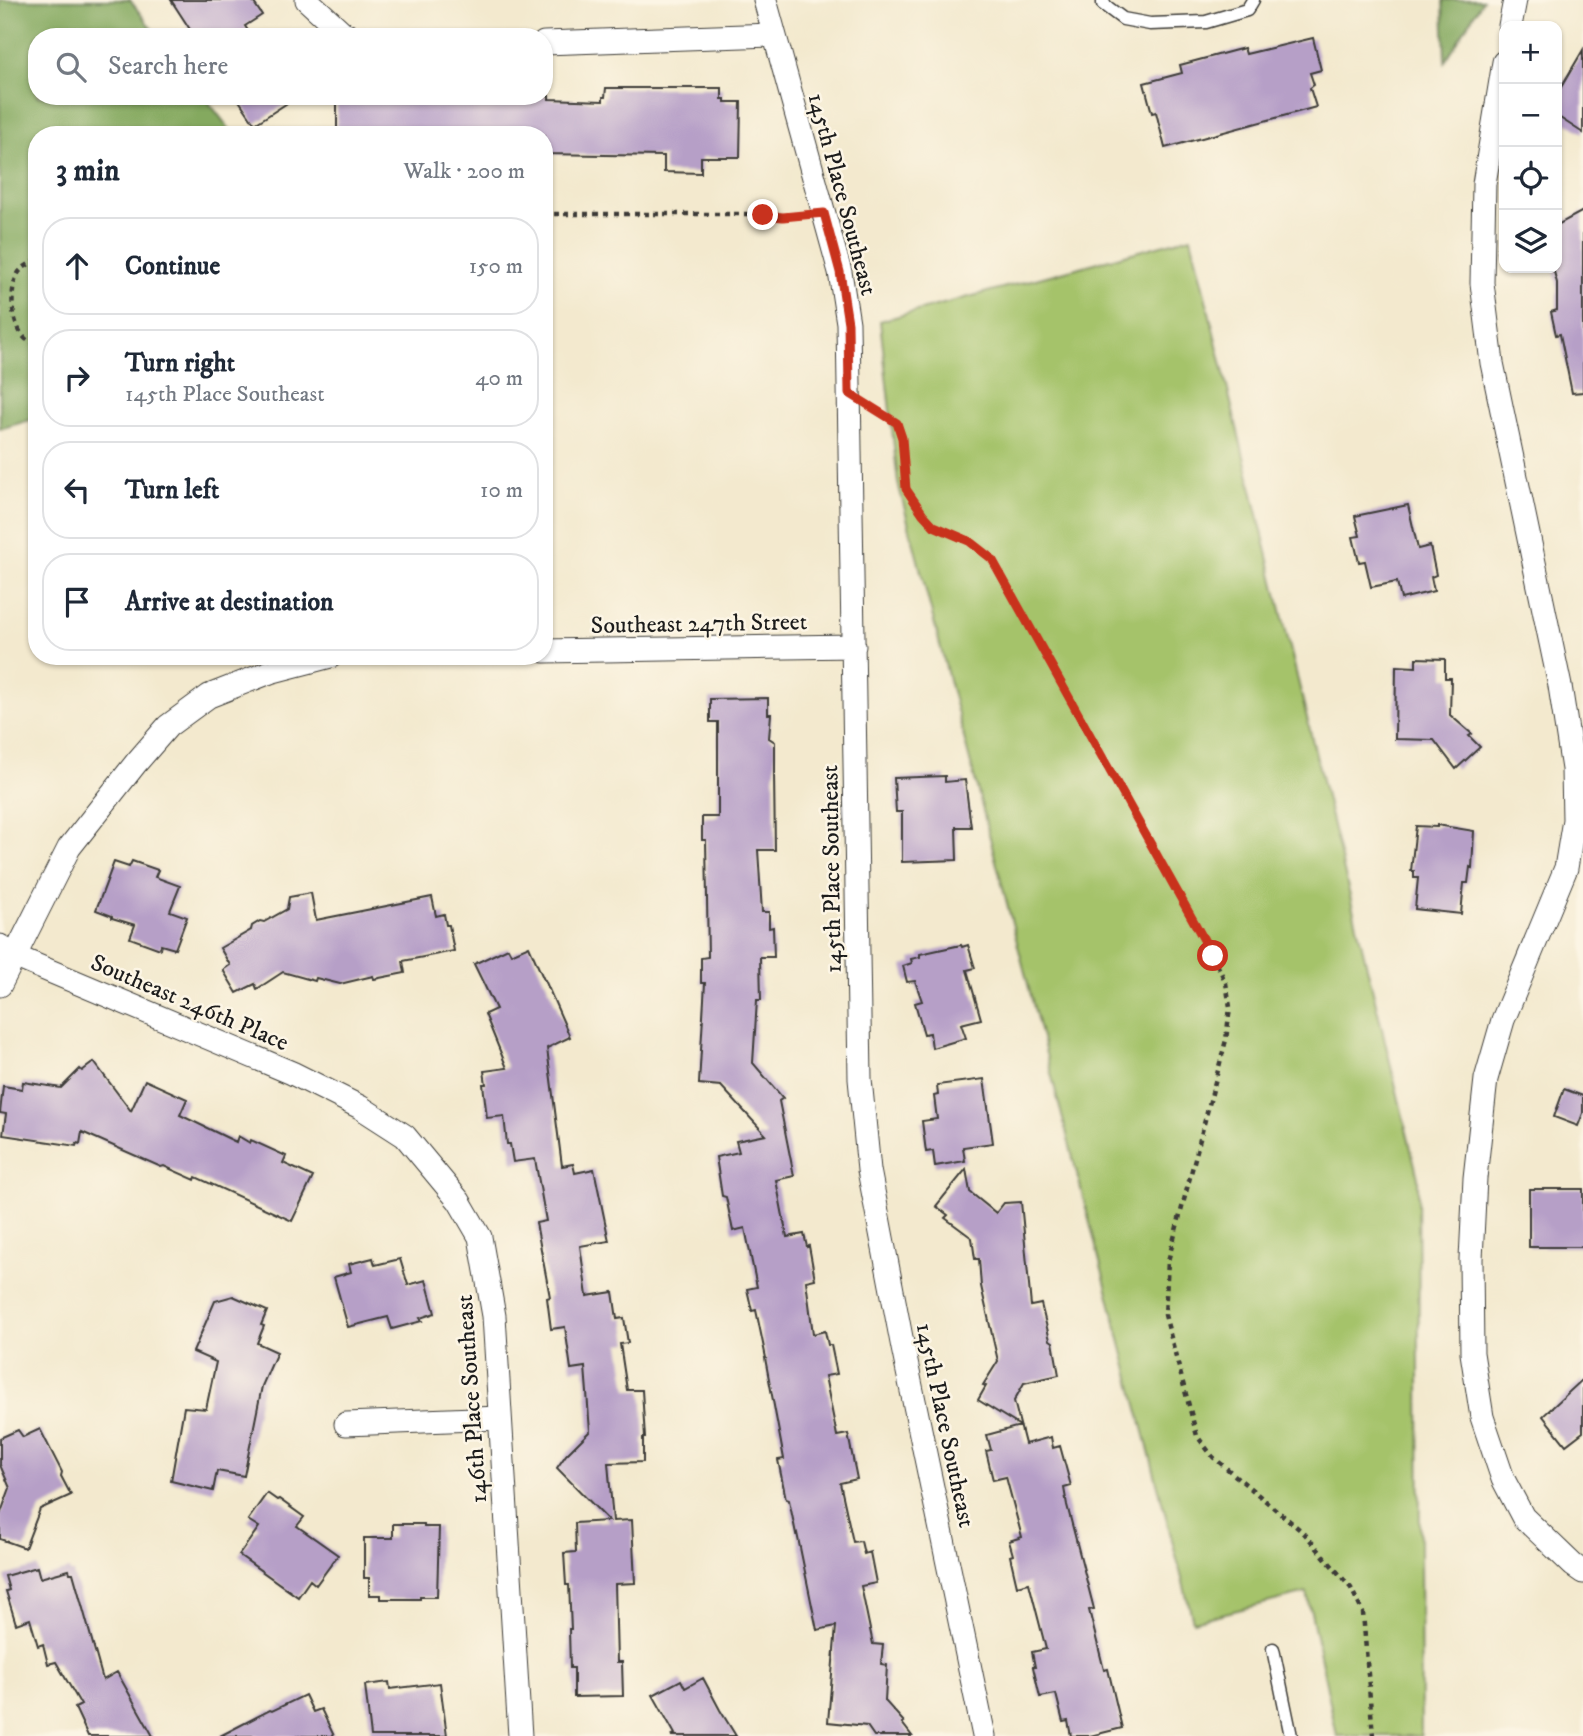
<!DOCTYPE html>
<html lang="en">
<head>
<meta charset="utf-8">
<style>
	body { margin:0; font-family:"IM FELL DW Pica",serif; background:#f6f6f7; color:#1f2937 }
	.controls { position:absolute; right:21px; top:21px; display:grid; overflow:hidden; border-radius:14px; box-shadow:0 2px 5px #0004 }
	.controls button { width:63px; height:63px; display:grid; place-items:center; padding:0; border:0; border-bottom:2px solid #e0e1e3; background:#fff; color:#1f2937; font:35px sans-serif }
	.stop { position:absolute; width:21px; height:21px; margin:-16px; border:5px solid #c8321e; border-radius:50%; background:#fff }
	.stop.end { background:#c8321e; border-color:#fff; box-shadow:0 2px 7px #0008 }
	.list { margin:0; padding:0; list-style:none }
	h2 { display:flex; justify-content:space-between; align-items:center; height:91px; margin:0; padding:0 28px; font-size:30px }
	h2 small { font-size:23px; font-weight:400; color:#747a83 }
	.list li { display:grid; grid-template-columns:46px 1fr auto; gap:21px; align-items:center; box-sizing:border-box; height:98px; margin:0 14px 14px; padding:0 14px; border:2px solid #e0e1e3; border-radius:28px }
	.list b { display:block; font-size:26px; white-space:nowrap }
	.list p { margin:0; font-size:23px; white-space:nowrap; color:#747a83 }
	.list em { font-size:23px; font-style:normal; color:#747a83 }
	.icon { flex:none; width:38px; height:38px; fill:none; stroke:currentColor; stroke-width:2; stroke-linecap:round; stroke-linejoin:round }
	.map { position:relative; flex:none; width:1583px; height:1736px; overflow:hidden }
	.search { position:absolute; background:#fff; box-shadow:0 2px 5px #0004; left:28px; top:28px; width:525px; height:77px; display:flex; align-items:center; gap:18px; box-sizing:border-box; padding:0 24px; border-radius:28px; color:#747a83; font-size:26px }
	.panel { position:absolute; background:#fff; box-shadow:0 2px 5px #0004; left:28px; top:126px; width:525px; height:539px; border-radius:28px }
	.map>svg:first-child { display:block }
	.green { fill:#a5c36b; stroke:#607044; stroke-width:2 }
	.forest { fill:#84a95f; stroke:#50623e; stroke-width:2 }
	.building { fill:#b69fc7 }
	.lines { fill:none; stroke-linecap:round; stroke-linejoin:round }
	.service-casing { stroke:#3c3b37; stroke-width:15 }
	.minor-casing { stroke:#3c3b37; stroke-width:25 }
	.path { stroke:#3c3b37; stroke-width:4.5; stroke-dasharray:5 5; stroke-linecap:butt }
	.service { stroke:#fff; stroke-width:12 }
	.minor { stroke:#fff; stroke-width:23 }
	.route { stroke:#c8321e; stroke-width:9 }
	.labels { text-anchor:middle; stroke-width:5; stroke-linejoin:round; paint-order:stroke }
	.street-label { font-size:24px; fill:#1c1c1c; stroke:#fcf5e5 }
</style>
</head>
<body>
<div class="map">
<svg width="1583" height="1736" viewBox="0 0 1583 1736">
	<rect width="100%" height="100%" fill="#fcf5e5"/>
	<filter id="ink" filterUnits="userSpaceOnUse"><feTurbulence type="fractalNoise" baseFrequency=".0143" numOctaves="2"/><feDisplacementMap in="SourceGraphic" scale="14" xChannelSelector="R" yChannelSelector="G"/><feConvolveMatrix kernelMatrix="1 2 1 2 8 2 1 2 1" color-interpolation-filters="sRGB"/></filter>
	<filter id="wash" filterUnits="userSpaceOnUse"><feTurbulence type="fractalNoise" baseFrequency=".00686" numOctaves="4" result="noise"/><feDisplacementMap in="SourceGraphic" scale="28" xChannelSelector="R" yChannelSelector="G"/><feGaussianBlur stdDeviation="1.57" result="paint"/><feColorMatrix in="noise" values="0 0 0 0 0 0 0 0 0 0 0 0 0 0 0 0 0 1.4 0 .05"/><feComposite in="paint" operator="in"/></filter>
	<g filter="url(#wash)">
		<rect width="100%" height="100%" fill="#f3e9ce"/>
		<path class="green" d="M1191,237L1418,1178L1421,1736H1337L1307,1593L1193,1621L898,483L880,321Z"/>
		<path class="forest" d="M0,0H130L158,37H37V96H204L234,135H37V418L0,429Z
			M1443,0H1483L1445,62Z"/>
		<g id="blocks">
			<path class="building" d="M171,0H252L262,15L245,26L252,37H195Z
				M1313,38L1321,70L1310,73L1314,85L1310,88L1316,107L1165,148L1156,112L1152,113L1144,83L1182,73L1180,65L1244,48L1246,54Z
				M1583,50V133L1557,116V94Z
				M606,88H722V99H725V102H741L740,157H701V173L664,172V156L544,154V135H337V96H549V99L603,101V97H605Z
				M236,96H298L255,124Z
				M1583,211V392L1572,393L1560,334L1556,335L1551,312L1557,310V283L1553,268H1557V225Z
				M1408,505L1418,549L1430,546L1436,575L1431,577L1434,591L1401,599L1397,582L1371,587L1365,561L1359,562L1353,537L1360,536L1355,516Z
				M1416,658L1445,659V678H1451L1450,715L1472,734L1469,736L1480,747L1456,769L1434,740L1395,739L1396,666L1416,667Z
				M768,698V714H771L769,738L775,742V773H774L775,850H758L762,912H769V928L773,927L774,957H760L761,1000H757L753,1063L783,1098L779,1101L794,1176L776,1180L787,1237L804,1234L807,1247L809,1246L815,1279L806,1281L813,1334L825,1331L828,1345H831L837,1374L825,1376L837,1436L848,1434L857,1479L840,1483L853,1542L861,1541L864,1554L870,1552L876,1583L861,1586L873,1644L883,1645L881,1664L887,1665L885,1701L904,1722L902,1723L912,1736H874L867,1726L828,1722L836,1626L817,1630L797,1533L796,1534L789,1500L786,1499L778,1460L784,1459L765,1358H766L756,1310L752,1311L747,1289L757,1287L745,1228L733,1231L726,1197L722,1196L716,1157L739,1152L736,1141L766,1135L721,1086L699,1084L705,983H701V958L708,957L706,840H702V817H718V722H710V699Z
				M945,776V782L965,780L971,827H956L957,860L902,862V812H896L894,778Z
				M1437,825L1474,831L1472,868L1470,867L1468,883H1464L1461,914L1415,909L1418,878H1414V871H1411L1416,826L1437,827Z
				M132,861L158,870L155,877L180,886L170,911L187,917L175,949L161,945L160,949L130,938L135,925L112,918V916L96,910L114,862L129,867Z
				M311,893L316,920L432,897L436,916L444,914L446,925H449L454,951L403,961L405,973L374,979L373,976L340,984L316,978L315,981L283,972L257,989L255,984L237,993L223,970L230,965L220,948L251,930L252,926L260,921L264,922L287,909L289,897Z
				M961,945L962,947L968,945L975,968L967,970L981,1019L961,1024L966,1038L932,1048L930,1033L924,1034L915,1003L922,1001L915,981L907,982L903,966L912,963L911,959L920,957V954Z
				M529,946L544,980H545L570,1037L547,1048L562,1166L573,1164L575,1173L594,1169L609,1241L580,1246L587,1296L613,1292L617,1319L624,1318L628,1343L620,1344L627,1390H642L645,1438H643V1462L608,1463L613,1521L632,1520L635,1583L615,1584L617,1662H622L623,1696L574,1697V1668H570L569,1629H571L569,1585H566L564,1553L576,1552L575,1523L609,1521L557,1468L566,1455L590,1431L585,1367L571,1369L565,1327L551,1329L547,1298L550,1297L536,1223L546,1221L535,1159L513,1162L510,1144H507L504,1116L487,1118L483,1084H486L484,1071L507,1068L485,1014L496,1009L474,964L508,948L511,954Z
				M94,1062L131,1111L145,1080L187,1099L180,1115L236,1142L238,1136L250,1143L251,1140L286,1156L283,1163L313,1177L292,1221L196,1177L195,1180L164,1166L161,1167L82,1132L80,1144L77,1143L76,1146L3,1135L6,1114L0,1113L3,1086L22,1089L23,1082L61,1088L80,1069L82,1071Z
				M984,1079L993,1143L963,1147L965,1161L935,1166L933,1151L926,1152L922,1121L937,1119L934,1096L938,1095L937,1085Z
				M1564,1089L1583,1096V1113L1578,1126L1554,1117Z
				M966,1169L970,1192L996,1213L1004,1203L1021,1202L1031,1306L1041,1304L1050,1340L1053,1342L1059,1375L1024,1383L1014,1401L1025,1444L1051,1437L1053,1448L1060,1446L1071,1486L1064,1488L1067,1505L1094,1609L1089,1610L1104,1670L1108,1669L1122,1728L1090,1736H1071L1068,1721L1063,1722L1056,1694L1040,1697L1033,1667H1035L1032,1652L1046,1649L1029,1583L1017,1586L1010,1556L1013,1555L1009,1541L1022,1537L1006,1477L993,1480L986,1451L991,1450L987,1435L1020,1426L978,1400L986,1386L983,1385L998,1361L981,1286L979,1259H975L972,1238L945,1218L948,1215L936,1206Z
				M1529,1189H1583V1247H1529Z
				M373,1258L375,1265L400,1259L408,1285L426,1280L435,1313L420,1318L422,1321L392,1329L388,1317L348,1327L334,1277L351,1272L349,1264Z
				M233,1296L267,1311L261,1325L264,1326L257,1343L277,1352L262,1386L244,1476L217,1471L213,1491L171,1481L184,1407L206,1409L216,1362L193,1352L215,1301Z
				M1583,1379V1432L1566,1445L1543,1416Z
				M40,1429L62,1472L61,1476L71,1495L40,1509L25,1548L0,1539V1515L10,1488L0,1465V1438L18,1430L23,1437Z
				M267,1493L277,1500L279,1499L304,1517L297,1526L338,1555L316,1585L310,1580L298,1597L239,1555L259,1527L248,1520Z
				M393,1524H424V1527H439L437,1597H420V1599H381V1595H369V1578H364V1538H393Z
				M37,1567L40,1578L69,1570L70,1573H73L103,1680L117,1672L153,1736H88L75,1708L81,1705L56,1662L48,1664L43,1644L38,1646L30,1619L16,1624L6,1591L9,1590L5,1576Z
				M703,1678L720,1710L736,1736H671L675,1734L653,1695L681,1680L685,1688Z
				M389,1682L390,1689L440,1683L447,1736H371L365,1685Z
				M305,1695L313,1712L321,1709L334,1736H220L270,1710L272,1711Z"/>
		</g>
	</g>
	<g filter="url(#ink)">
		<use href="#blocks" fill-opacity="0" stroke="#3c3b37" stroke-width="2"/>
		<g class="lines">
			<defs>
				<path id="service" d="M1103,0V4L1123,19L1150,24L1206,22L1247,10L1253,0
					M1273,1649L1291,1736"/>
				<path id="minor" d="M307,0L344,34L351,37
					M765,0L840,272L848,323L860,1079L869,1170L903,1348L984,1736
					M1510,26L1515,0
					M544,43L774,35
					M1504,62L1484,184L1482,283L1492,363L1560,686L1573,769L1574,820L1566,868L1503,1020L1486,1079L1475,1178L1471,1259L1472,1353L1482,1417L1503,1479L1523,1517L1573,1565L1583,1572
					M544,651L854,646
					M0,946L14,956L292,1073L360,1107L405,1136L459,1201L480,1237L494,1316L520,1736
					M0,985L69,848L136,763L168,726L209,696L270,672L331,656
					M346,1424L500,1418"/>
			</defs>
			<use href="#service" class="service-casing"/>
			<use href="#minor" class="minor-casing"/>
			<path class="path" d="M544,214H763L784,217L798,215
				M37,259C31,263 23,267 19,272C8,289 11,327 27,340C29,342 33,343 37,344
				M875,409L897,423L902,438L907,489L923,514L934,526L969,541L992,559L1213,956L1226,983L1230,1007L1226,1040L1168,1261L1165,1315L1197,1436L1213,1457L1304,1533L1351,1588L1363,1613L1373,1736"/>
			<use href="#service" class="service"/>
			<use href="#minor" class="minor"/>
		</g>
	</g>
	<g class="lines" filter="url(#ink)">
		<path class="route" d="M763,215L783,217L824,213L840,272L848,323L849,393L897,423L902,438L906,489L923,514L934,526L969,541L992,559L1213,956"/>
	</g>
	<g class="labels">
		<g class="street-label">
			<text transform="translate(843 194) rotate(75)" y="8">145th Place Southeast</text>
			<text transform="translate(699 623) rotate(-1)" y="8">Southeast 247th Street</text>
			<text transform="translate(831 869) rotate(-91)" y="8">145th Place Southeast</text>
			<text transform="translate(190 1002) rotate(23)" y="8">Southeast 246th Place</text>
			<text transform="translate(471 1399) rotate(-94)" y="8">146th Place Southeast</text>
			<text transform="translate(946 1425) rotate(78)" y="8">145th Place Southeast</text>
		</g>
	</g>
</svg>
<div class="controls">
<button>+</button>
<button>−</button>
<button><svg class="icon" aria-label="locate" viewBox="0 0 24 24"><circle cx="12" cy="12" r="6"/><path d="M12 2v4M12 18v4M2 12h4M18 12h4"/></svg></button>
<button><svg class="icon" aria-label="layers" viewBox="0 0 24 24"><path d="M12 4l9 5-9 5-9-5zM3 14l9 5 9-5"/></svg></button>
</div>
<div class="stop" style="left:1213px;top:956px"></div>
<div class="stop end" style="left:763px;top:215px"></div>
<div class="search"><svg class="icon" aria-label="search" viewBox="0 0 24 24"><circle cx="10" cy="10" r="6"/><path d="M15 15l6 6"/></svg>Search here</div>
<section class="panel">
<h2>3 min<small>Walk · 200 m</small></h2>
<ul class="list">
<li><svg class="icon" aria-label="ahead" viewBox="0 0 24 24"><path d="M12 20V5M6 11l6-6 6 6"/></svg><div><b>Continue</b></div><em>150 m</em></li>
<li><svg class="icon" aria-label="right" viewBox="0 0 24 24"><path d="M7 20v-9h11M14 6l5 5-5 5"/></svg><div><b>Turn right</b><p>145th Place Southeast</p></div><em>40 m</em></li>
<li><svg class="icon" aria-label="left" viewBox="0 0 24 24"><path d="M17 20v-9H6M10 6l-5 5 5 5"/></svg><div><b>Turn left</b></div><em>10 m</em></li>
<li><svg class="icon" aria-label="arrive" viewBox="0 0 24 24"><path d="M6 21V4h12l-3 4 3 4H6"/></svg><div><b>Arrive at destination</b></div></li>
</ul>
</section>
</div>
</body>
</html>
